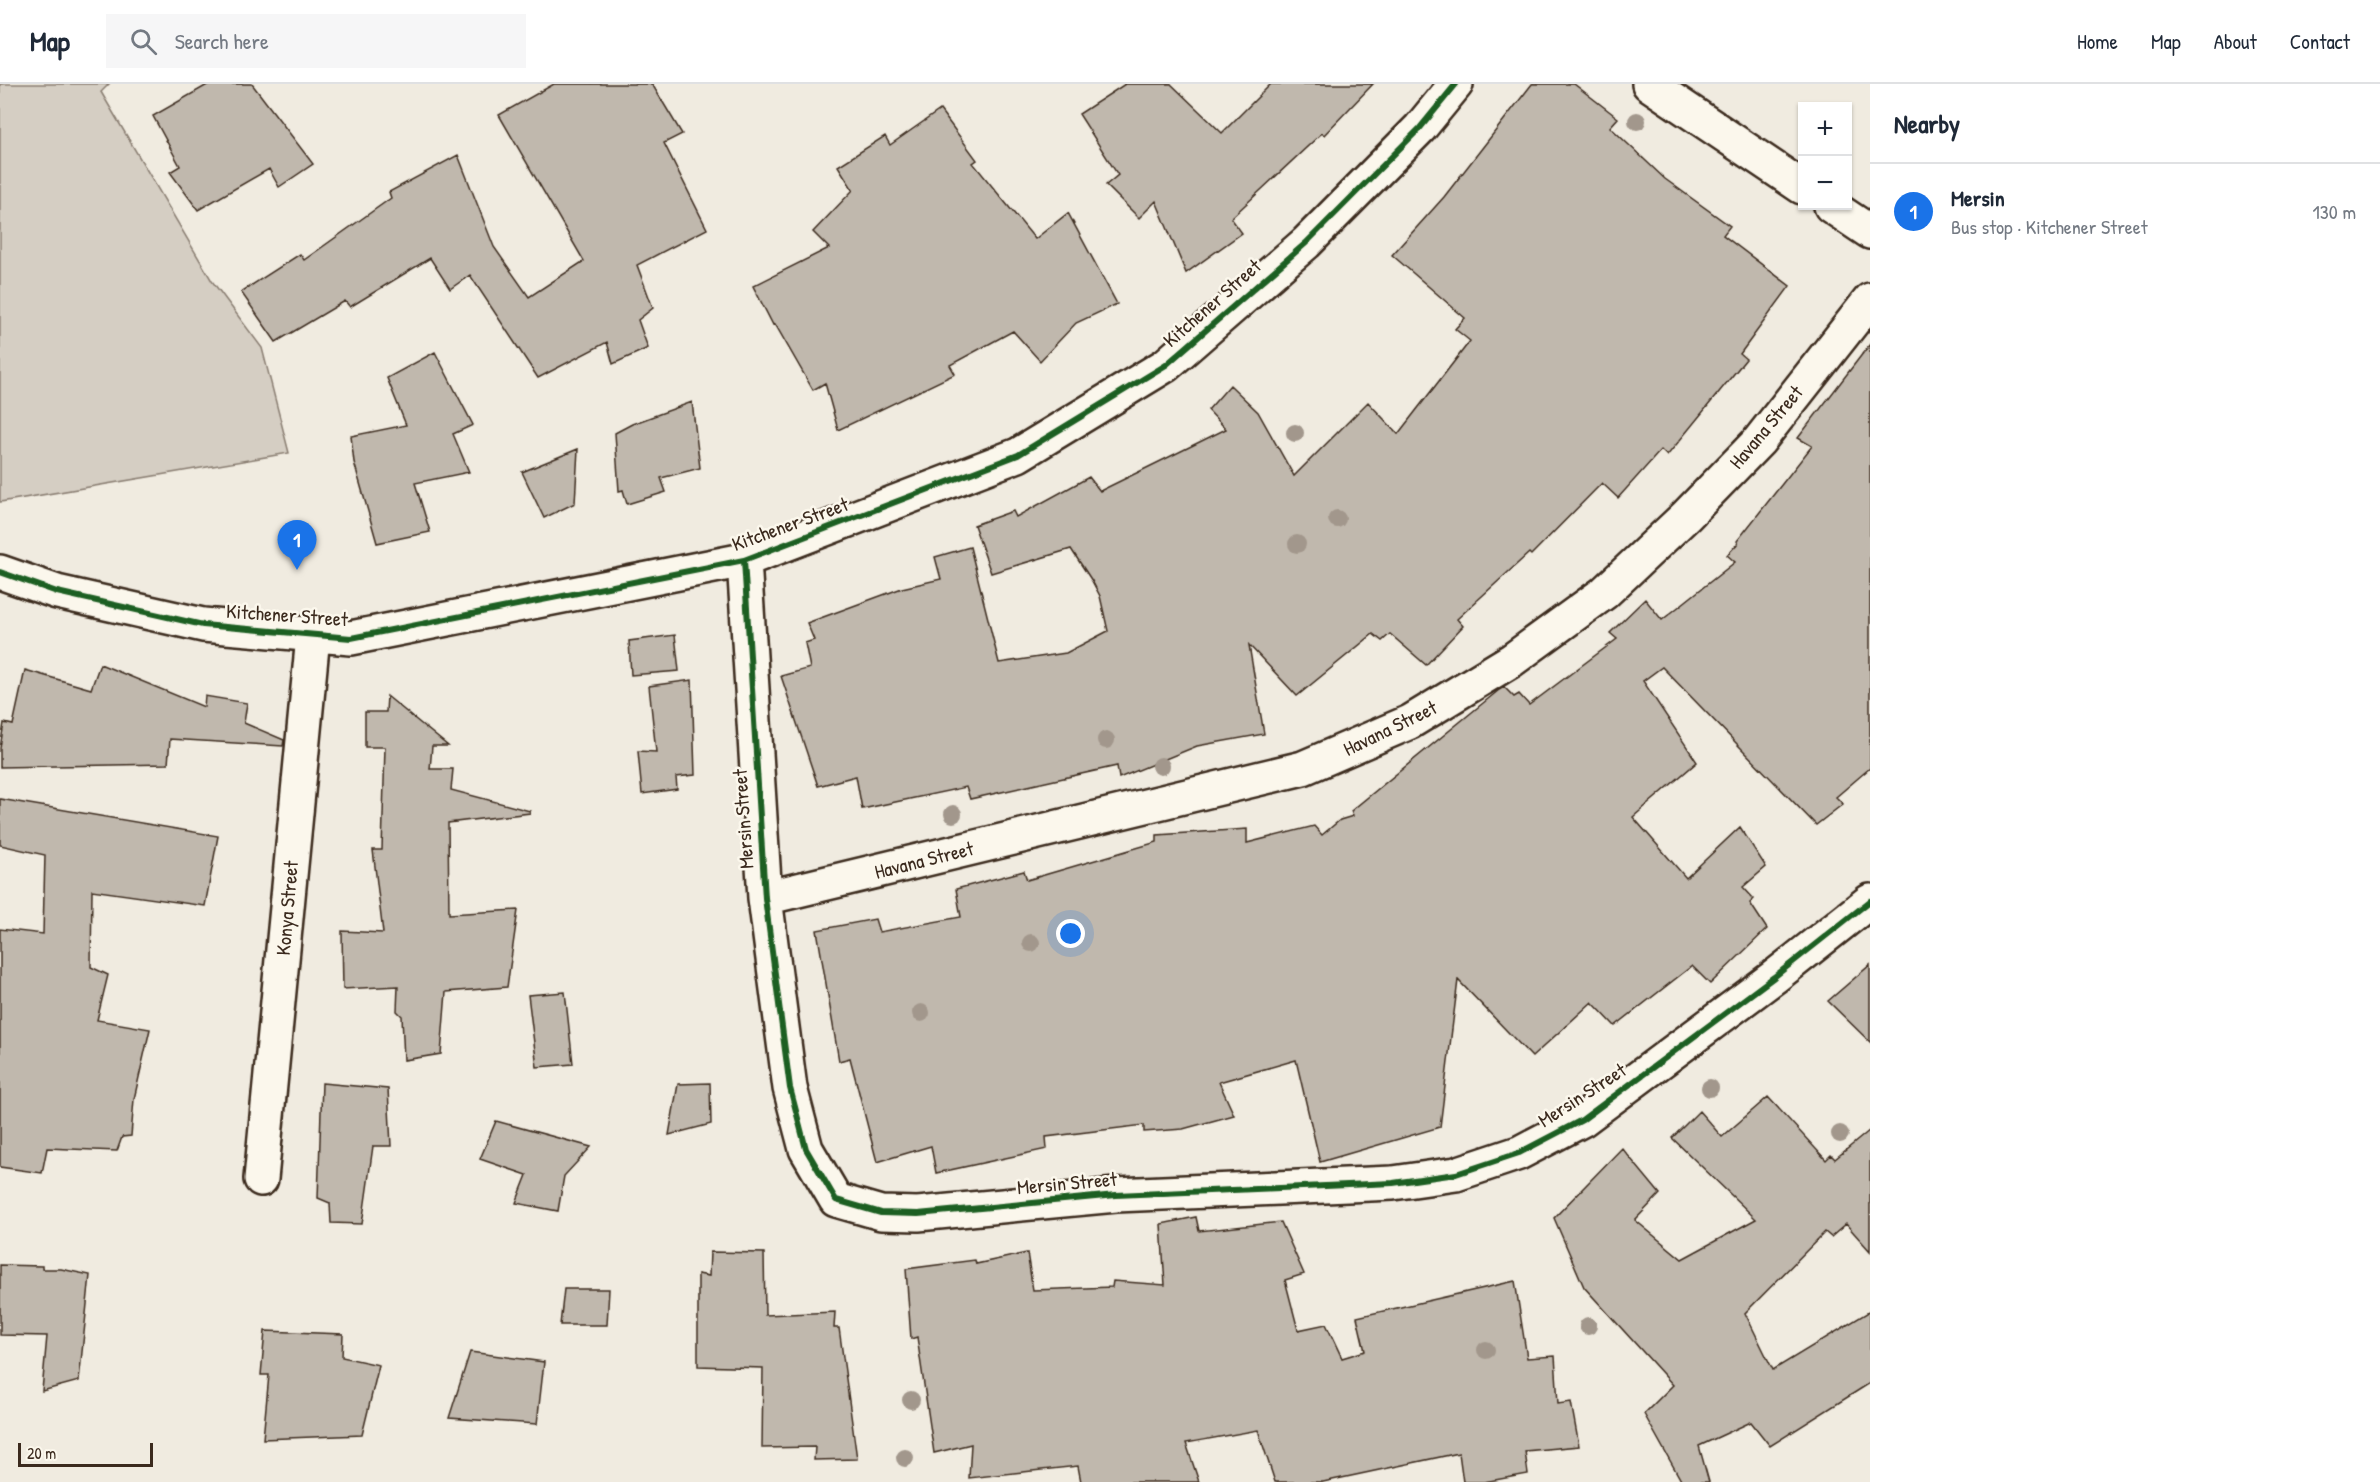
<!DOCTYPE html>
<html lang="en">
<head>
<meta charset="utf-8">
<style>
	body { margin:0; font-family:"Patrick Hand",sans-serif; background:#f6f6f7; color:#1f2937 }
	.controls { position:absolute; right:18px; top:18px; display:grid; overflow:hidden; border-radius:0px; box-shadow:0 2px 4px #0004 }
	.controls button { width:54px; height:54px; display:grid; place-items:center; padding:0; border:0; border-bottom:2px solid #e0e1e3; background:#fff; color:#1f2937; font:30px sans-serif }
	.scale { position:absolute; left:18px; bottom:15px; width:135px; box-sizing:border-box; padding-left:6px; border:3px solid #3b2a1e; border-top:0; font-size:16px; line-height:21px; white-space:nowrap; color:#3b2a1e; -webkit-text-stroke:4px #fbf7ec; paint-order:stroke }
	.you { position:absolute; left:1071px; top:850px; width:21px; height:21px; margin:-15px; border:4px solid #fff; border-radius:50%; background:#1a73e8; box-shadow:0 0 0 9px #1a73e833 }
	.badge { display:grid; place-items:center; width:39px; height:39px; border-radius:50%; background:#1a73e8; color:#fff; font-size:20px; font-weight:700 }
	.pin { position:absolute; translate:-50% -50px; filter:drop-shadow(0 2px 3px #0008) }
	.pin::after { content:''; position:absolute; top:32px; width:21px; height:18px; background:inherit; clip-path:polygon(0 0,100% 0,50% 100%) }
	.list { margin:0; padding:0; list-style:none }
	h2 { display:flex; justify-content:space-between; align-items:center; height:78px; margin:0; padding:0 24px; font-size:26px }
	h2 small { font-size:20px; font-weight:400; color:#747a83 }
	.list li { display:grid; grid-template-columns:39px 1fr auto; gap:18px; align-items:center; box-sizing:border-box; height:96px; padding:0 24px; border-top:2px solid #e0e1e3 }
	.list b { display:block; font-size:22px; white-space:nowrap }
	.list p { margin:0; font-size:20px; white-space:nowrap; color:#747a83 }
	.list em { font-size:20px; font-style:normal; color:#747a83 }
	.icon { flex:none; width:33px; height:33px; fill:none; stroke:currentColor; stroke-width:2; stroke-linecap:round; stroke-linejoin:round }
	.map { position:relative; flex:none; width:1870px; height:1398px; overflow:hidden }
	header { display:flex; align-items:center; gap:36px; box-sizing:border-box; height:84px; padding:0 30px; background:#fff; border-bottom:2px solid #e0e1e3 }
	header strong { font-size:28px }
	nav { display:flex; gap:33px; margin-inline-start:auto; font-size:21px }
	.search { width:420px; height:54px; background:#f6f6f7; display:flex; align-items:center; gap:15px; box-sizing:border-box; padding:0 21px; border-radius:0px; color:#747a83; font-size:22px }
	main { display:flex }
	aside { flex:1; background:#fff }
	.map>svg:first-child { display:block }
	.green { fill:#d5cec3; stroke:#887c70; stroke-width:1.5 }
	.building { fill:#c0b8ad; stroke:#3b2a1e; stroke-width:1.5 }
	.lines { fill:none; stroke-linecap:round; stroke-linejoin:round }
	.street-casing { stroke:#3b2a1e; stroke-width:38 }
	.street { stroke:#fbf7ec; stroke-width:33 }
	.cycleway-casing { stroke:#fbf7ec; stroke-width:10 }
	.cycleway { stroke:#1b5e20; stroke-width:6 }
	.tree { fill:#a2978c }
	.labels { text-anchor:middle; stroke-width:5; stroke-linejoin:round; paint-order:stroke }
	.street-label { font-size:20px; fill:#3b2a1e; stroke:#fbf7ec }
</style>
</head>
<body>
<header>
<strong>Map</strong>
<div class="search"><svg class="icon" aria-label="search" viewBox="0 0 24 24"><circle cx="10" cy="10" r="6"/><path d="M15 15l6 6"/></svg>Search here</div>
<nav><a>Home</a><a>Map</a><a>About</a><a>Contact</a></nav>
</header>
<main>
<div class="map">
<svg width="1870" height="1398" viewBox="0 0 1870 1398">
	<rect width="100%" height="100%" fill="#f0ebe0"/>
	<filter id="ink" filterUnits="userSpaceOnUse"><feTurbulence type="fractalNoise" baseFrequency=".0167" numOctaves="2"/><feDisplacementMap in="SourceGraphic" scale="12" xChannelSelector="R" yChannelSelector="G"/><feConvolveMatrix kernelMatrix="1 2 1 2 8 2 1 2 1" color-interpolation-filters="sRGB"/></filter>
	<g filter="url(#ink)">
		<path class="green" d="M0,0H109L101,8L212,197L262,264L289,369L0,418Z"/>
		<path class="building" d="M209,0H252L313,80L279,103L269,85L198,126L170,88L180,82L153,32Z
			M554,0H652L682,50L664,59L707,145L637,181L653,224L638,236L648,264L613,280L607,258L538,294L470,191L450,205L430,174L350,223L345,217L276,258L241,208L300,170L304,176L391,114L389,108L458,71L494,163L529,213L584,177L499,31Z
			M1125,0H1171L1222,49L1271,0H1373L1324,51L1322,49L1231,134L1242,149L1186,189L1156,117L1139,134L1106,101L1118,91L1079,30Z
			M1532,0H1574L1618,34L1610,43L1665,95L1730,142L1723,151L1790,202L1740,270L1746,275L1667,372L1661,366L1618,414L1602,399L1531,471L1529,469L1457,535L1463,542L1426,581L1390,550L1382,557L1373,550L1297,612L1249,561L1264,650L1197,662L1119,694L1117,682L970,715L966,703L862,725L856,692L818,702L781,592L810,584L805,559L814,556L807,539L902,504L941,495L935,473L970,463L999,579L1066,569L1108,547L1100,512L1092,497L1071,465L991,489L974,441L1013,427L1016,433L1089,393L1100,407L1226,345L1208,326L1230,301L1258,328L1294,392L1368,318L1398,350L1470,257L1455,245L1465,234L1392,171L1444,113Z
			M940,26L977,76L973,79L1035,155L1068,129L1117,220L1076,239L1040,277L1013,247L950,281L955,290L838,346L825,299L813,306L775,240L773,241L753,202L829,164L813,148L853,106L838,82L885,52L890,61Z
			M1870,260V684L1836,713L1843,720L1816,741L1662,583L1643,597L1697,678L1633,733L1686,794L1740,743L1766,783L1743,803L1754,815L1750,819L1767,845L1710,900L1692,882L1615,942L1592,918L1532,973L1458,896L1440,1043L1320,1078L1296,976L1219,998L1234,1031L1183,1045L1144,1048V1041L1046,1053L1047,1065L936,1089L931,1062L877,1078L850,974L839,977L817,846L875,835L879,848L961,833L956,805L1024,787L1027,796L1157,758V751L1247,745V759L1314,742L1322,751L1340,736L1353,732L1351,727L1499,606L1504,603L1514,613L1519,610L1529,621L1617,555L1610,549L1645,515L1662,536L1735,478L1727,471L1738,459L1737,457L1812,362L1798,354Z
			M435,268L473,341L453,350L469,388L415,399L430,448L377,459L354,378L351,352L406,341L387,294Z
			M692,318L700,384L661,394L666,408L627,420L623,406L619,407L615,349L632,340Z
			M578,365L575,419L544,434L522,388Z
			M675,551L679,587L631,591L629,557Z
			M100,580L204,623L205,612L247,619L244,639L284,656L283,662L170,655L168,680L0,683V664L4,639L13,641L25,586L91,605Z
			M692,596L695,691L676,693L677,705L642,710L638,667L656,668L649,602Z
			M387,612L448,662H432L430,685H453L451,706L530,727V729L448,739L449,830L518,826L507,903L446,908L441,970L404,976L402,932L397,927L398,902L343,905L342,847L383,849L373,766H382L385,663H365V628H386Z
			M0,715L218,752L205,822L92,806L91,883L108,891L97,936L150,945L134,1015L131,1052L122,1053L117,1067L47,1064L42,1089L0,1083V845L43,850L45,771L0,761Z
			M1870,881V958L1828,917Z
			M565,908L573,980L537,983L528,911Z
			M322,999L388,1005L391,1062H373L362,1140L331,1139L330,1119L318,1114Z
			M710,999L711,1040L669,1051L678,1000Z
			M1768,1013L1826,1076L1831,1071L1835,1075L1870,1046V1167L1846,1140L1831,1153L1825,1148L1745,1229L1773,1286L1870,1227V1299L1770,1362L1751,1338L1699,1362L1709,1398H1682L1644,1330L1673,1301L1584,1203L1554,1134L1622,1064L1660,1110L1635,1136L1682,1175L1756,1135L1672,1054L1699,1027L1722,1053Z
			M496,1037L591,1063L564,1092L558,1127L516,1119L527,1091L480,1075Z
			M1196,1133L1199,1147L1281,1138L1304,1190L1285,1196L1298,1246L1326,1240L1342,1274L1365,1267L1357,1233L1515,1197L1527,1274L1555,1272L1558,1320L1571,1318L1579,1362L1525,1367L1528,1390L1484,1398H1463L1459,1369L1323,1398H1275L1258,1346L1186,1359L1199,1398H1081L1078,1382L969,1394L971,1360L934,1369L917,1253L911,1255L906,1185L975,1176L976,1180L1027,1169L1033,1206L1112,1203L1113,1197L1165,1201L1161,1140Z
			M710,1168L764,1169L765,1231L835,1228L834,1244H839L857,1375L814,1376L815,1363L762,1364L763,1284L698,1282V1190L709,1192Z
			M0,1181L42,1182V1185H61L90,1191L79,1297L42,1307L47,1252L0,1251Z
			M564,1205H609L607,1241H560Z
			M265,1247L343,1250L342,1273L379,1281L362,1351L263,1355L269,1291H261Z
			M470,1268L544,1278L537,1340L449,1334Z"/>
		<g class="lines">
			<defs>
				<path id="street" d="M1649,0L1802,103
					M1831,122L1870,148
					M744,476L765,814L790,1004L806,1065L836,1116L881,1129L918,1130L1116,1111L1393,1099L1456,1090L1519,1069L1582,1036L1774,893L1870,817
					M0,488L57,508L203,541L351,554L744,476L1018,371L1166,281L1306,159L1420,44L1456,0
					M765,814L1303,684L1410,638L1512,576L1604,509L1686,432L1759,357L1870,216
					M261,1095L313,552"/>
			</defs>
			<use href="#street" class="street-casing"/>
			<use href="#street" class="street"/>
			<defs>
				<path id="cycleway" d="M744,476L765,814L790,1004L806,1065L836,1116L881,1129L918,1130L1116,1111L1393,1099L1456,1090L1519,1069L1582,1036L1774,893L1870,817
					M0,488L57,508L203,541L351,554L744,476L1018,371L1166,281L1306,159L1420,44L1456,0"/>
			</defs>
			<use href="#cycleway" class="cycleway-casing"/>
			<use href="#cycleway" class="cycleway"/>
		</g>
		<g class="tree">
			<circle cx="1637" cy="37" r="9"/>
			<circle cx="1295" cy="349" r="9"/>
			<circle cx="1337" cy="435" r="9"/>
			<circle cx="1297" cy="460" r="9"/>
			<circle cx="1106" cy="656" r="9"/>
			<circle cx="1161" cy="682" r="9"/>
			<circle cx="953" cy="730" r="9"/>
			<circle cx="1031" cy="859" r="9"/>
			<circle cx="921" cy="929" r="9"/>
			<circle cx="1710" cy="1004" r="9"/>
			<circle cx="1840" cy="1050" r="9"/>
			<circle cx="1588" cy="1242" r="9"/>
			<circle cx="1486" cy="1266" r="9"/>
			<circle cx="911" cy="1316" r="9"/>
			<circle cx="905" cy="1374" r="9"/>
		</g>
	</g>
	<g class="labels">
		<g class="street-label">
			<text transform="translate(1212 219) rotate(-41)" y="7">Kitchener Street</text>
			<text transform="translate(1766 343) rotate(-50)" y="7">Havana Street</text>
			<text transform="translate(790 440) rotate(-20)" y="7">Kitchener Street</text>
			<text transform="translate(287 531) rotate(4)" y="7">Kitchener Street</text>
			<text transform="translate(1390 644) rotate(-26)" y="7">Havana Street</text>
			<text transform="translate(743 735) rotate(-94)" y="7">Mersin Street</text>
			<text transform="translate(924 776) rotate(-14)" y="7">Havana Street</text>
			<text transform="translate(287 824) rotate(-85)" y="7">Konya Street</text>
			<text transform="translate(1582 1011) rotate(-33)" y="7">Mersin Street</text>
			<text transform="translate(1067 1099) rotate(-5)" y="7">Mersin Street</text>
		</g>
	</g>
</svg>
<div class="controls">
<button>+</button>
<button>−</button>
</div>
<div class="scale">20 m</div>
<div class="you"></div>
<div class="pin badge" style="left:297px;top:486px">1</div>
</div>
<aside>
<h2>Nearby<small></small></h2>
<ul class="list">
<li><span class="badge">1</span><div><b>Mersin</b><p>Bus stop · Kitchener Street</p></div><em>130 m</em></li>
</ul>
</aside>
</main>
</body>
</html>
